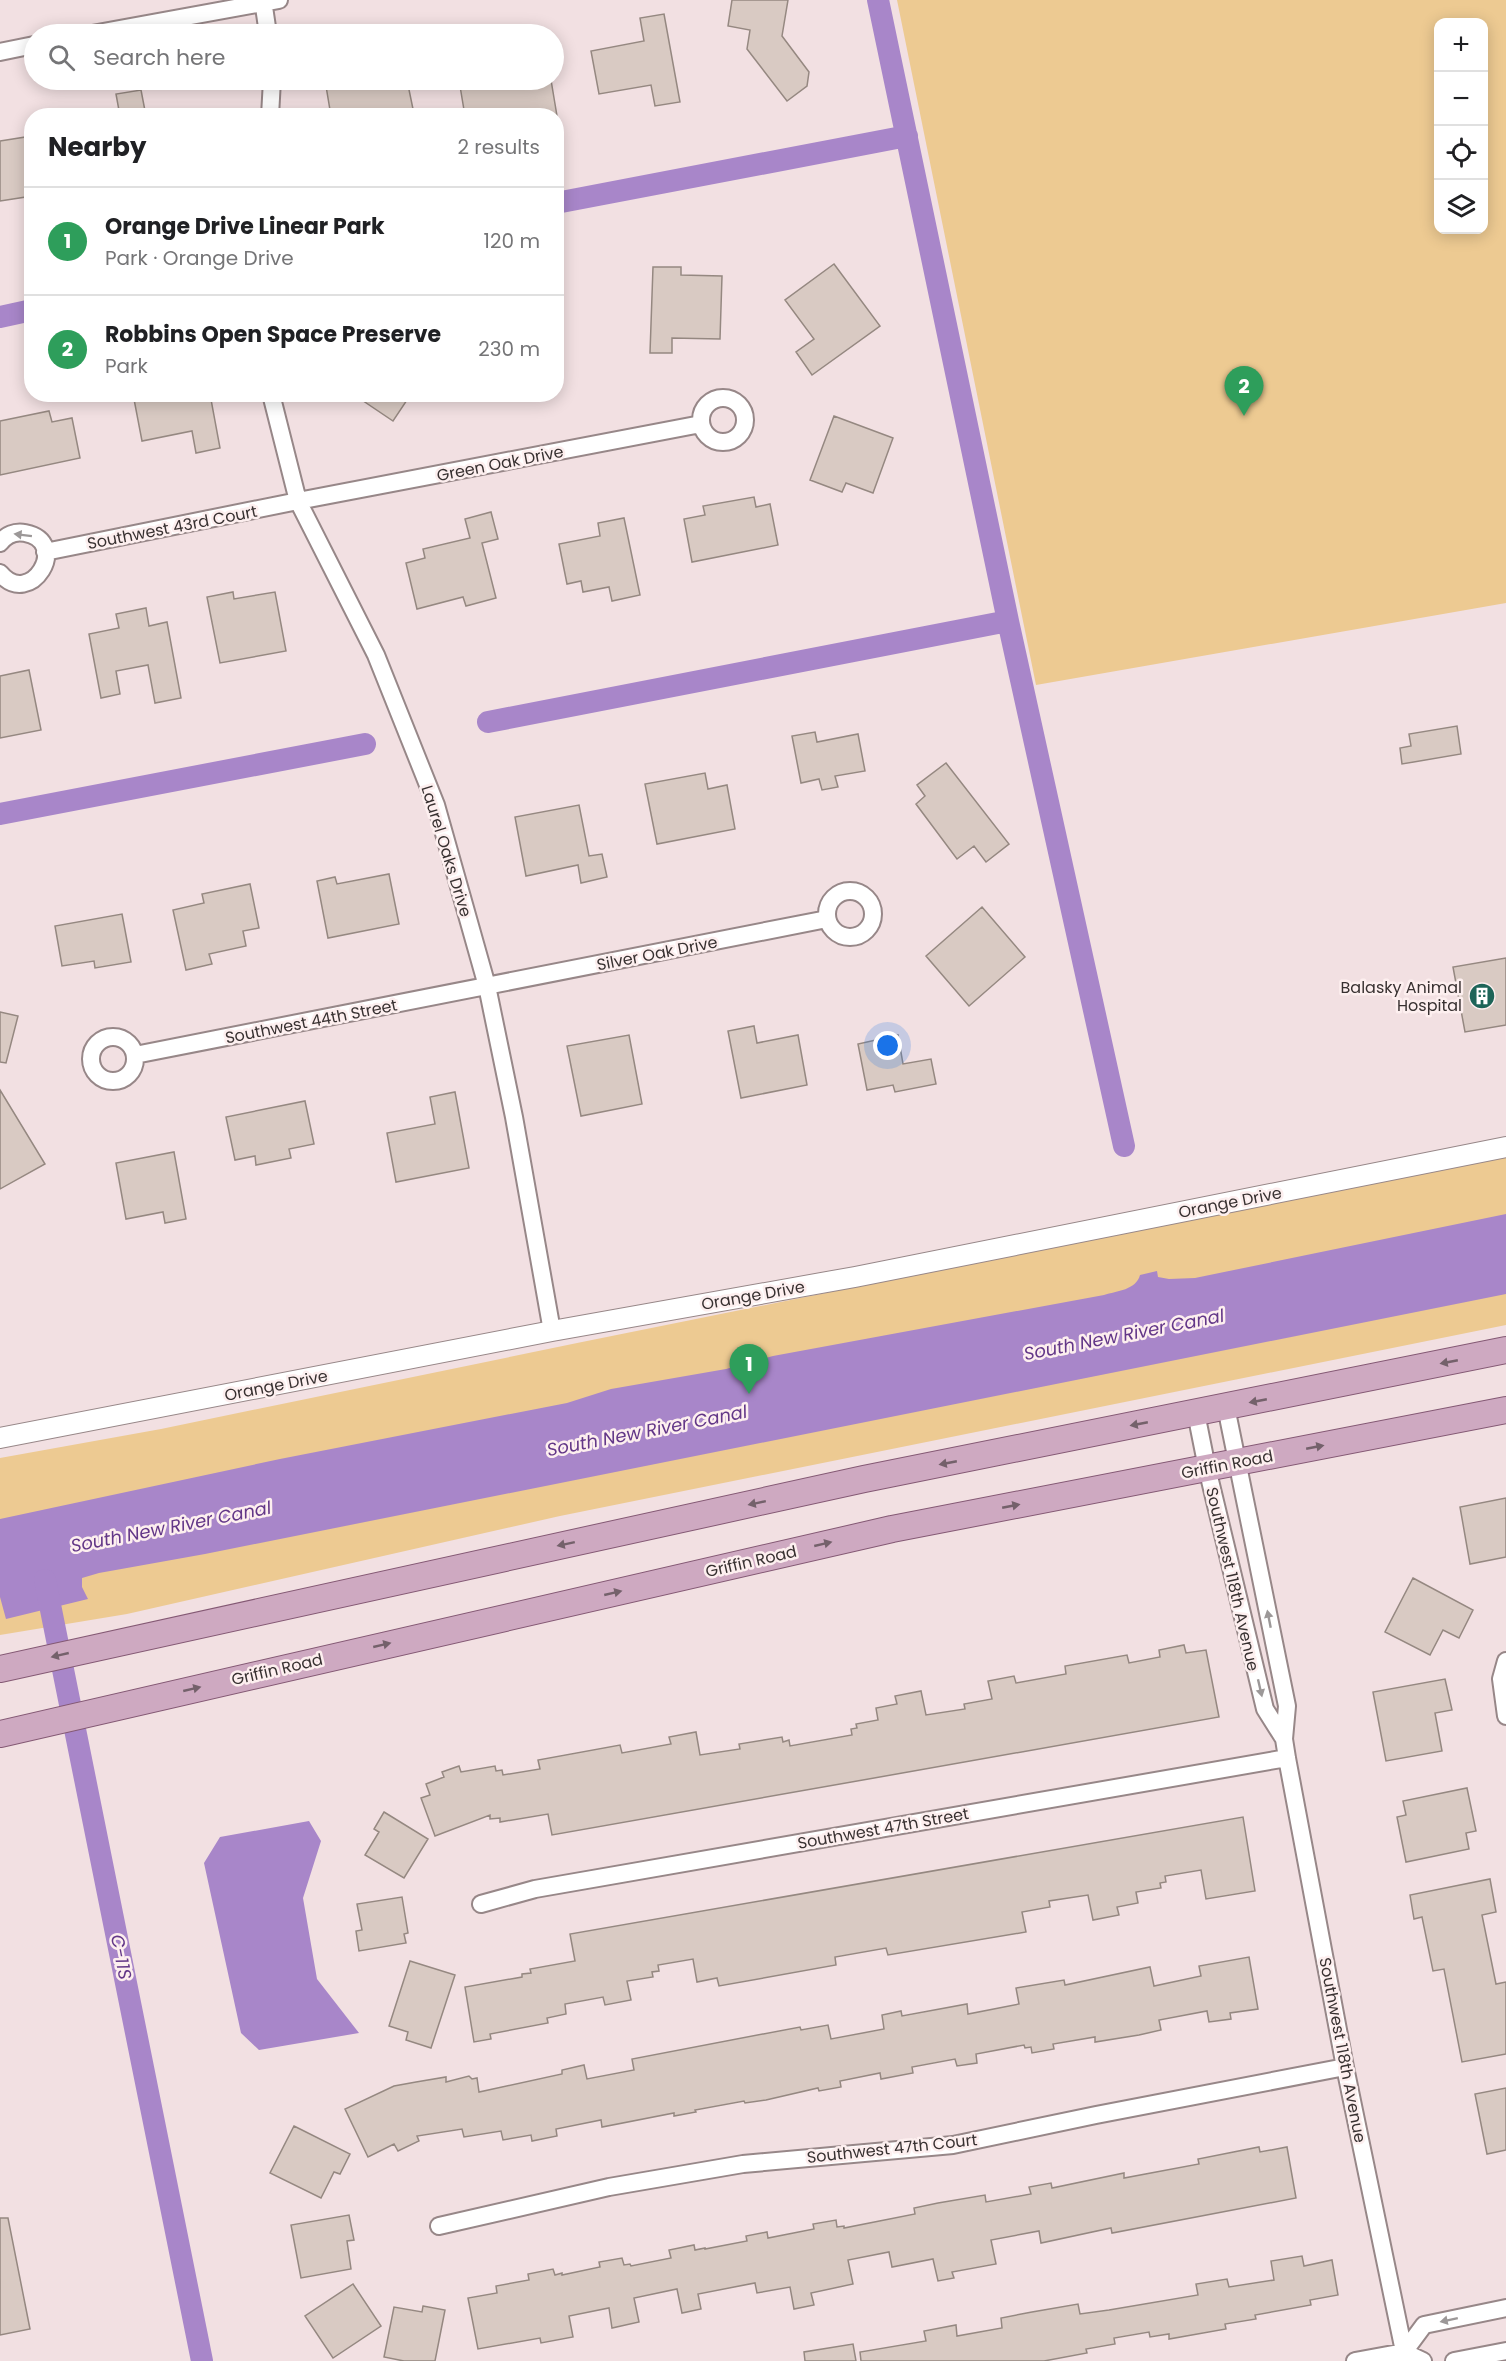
<!DOCTYPE html>
<html lang="en">
<head>
<meta charset="utf-8">
<style>
	body { margin:0; font-family:Poppins,sans-serif; background:#f6f6f6; color:#202124 }
	.controls { position:absolute; right:18px; top:18px; display:grid; overflow:hidden; border-radius:12px; box-shadow:0 3px 15px #0003 }
	.controls button { width:54px; height:54px; display:grid; place-items:center; padding:0; border:0; border-bottom:2px solid #e0e0e0; background:#fff; color:#202124; font:30px sans-serif }
	.you { position:absolute; left:888px; top:1046px; width:21px; height:21px; margin:-15px; border:4px solid #fff; border-radius:50%; background:#1a73e8; box-shadow:0 0 0 9px #1a73e833 }
	.badge { display:grid; place-items:center; width:39px; height:39px; border-radius:50%; background:#1d6458; color:#fff; font-size:20px; font-weight:700 }
	.pin { position:absolute; translate:-50% -50px; filter:drop-shadow(0 2px 3px #0008) }
	.pin::after { content:''; position:absolute; top:32px; width:21px; height:18px; background:inherit; clip-path:polygon(0 0,100% 0,50% 100%) }
	.list { margin:0; padding:0; list-style:none }
	h2 { display:flex; justify-content:space-between; align-items:center; height:78px; margin:0; padding:0 24px; font-size:26px }
	h2 small { font-size:20px; font-weight:400; color:#757577 }
	.list li { display:grid; grid-template-columns:39px 1fr auto; gap:18px; align-items:center; box-sizing:border-box; height:108px; padding:0 24px; border-top:2px solid #e0e0e0 }
	.list b { display:block; font-size:22px; white-space:nowrap }
	.list p { margin:0; font-size:20px; white-space:nowrap; color:#757577 }
	.list em { font-size:20px; font-style:normal; color:#757577 }
	.icon { flex:none; width:33px; height:33px; fill:none; stroke:currentColor; stroke-width:2; stroke-linecap:round; stroke-linejoin:round }
	.map { position:relative; flex:none; width:1506px; height:2361px; overflow:hidden }
	.search { position:absolute; background:#fff; box-shadow:0 3px 15px #0003; left:24px; top:24px; width:540px; height:66px; display:flex; align-items:center; gap:15px; box-sizing:border-box; padding:0 21px; border-radius:33px; color:#757577; font-size:22px }
	.panel { position:absolute; background:#fff; box-shadow:0 3px 15px #0003; left:24px; top:108px; width:540px; height:294px; border-radius:24px }
	.map>svg:first-child { display:block }
	.green { fill:#edca92; fill-rule:evenodd }
	.water { fill:#a886c9 }
	.lines { fill:none; stroke-linecap:round; stroke-linejoin:round }
	.canal { stroke:#a886c9; stroke-width:22 }
	.building { fill:#d9cac3; stroke:#958881; stroke-width:1.5 }
	.minor-casing { stroke:#978788; stroke-width:20 }
	.tertiary-casing { stroke:#978788; stroke-width:22 }
	.primary-casing { stroke:#845974; stroke-width:28 }
	.minor { stroke:#fff; stroke-width:16 }
	.tertiary { stroke:#fff; stroke-width:20 }
	.primary { stroke:#cea9c1; stroke-width:26 }
	.oneway { fill:#9c9898 }
	.oneway2 { fill:#74616b }
	.labels { text-anchor:middle; stroke-width:5; stroke-linejoin:round; paint-order:stroke }
	.street-label { font-size:16px; fill:#383131; stroke:#fdefef }
	.poi-label { font-size:16px; fill:#383131; stroke:#fdefef; text-anchor:end }
	.water-label { font-size:18px; font-style:italic; fill:#633788; stroke:#fdefef }
</style>
</head>
<body>
<div class="map">
<svg width="1506" height="2361" viewBox="0 0 1506 2361">
	<rect width="100%" height="100%" fill="#f2e0e2"/>
	<path class="green" d="M897,0H1506V603L1036,685ZM1438,22H1484V230H1438Z
		M1506,1156V1325L560,1516L127,1614L0,1635V1458L161,1429L582,1342Z"/>
	<path class="water" d="M1506,1214V1294L205,1554L99,1573L82,1578V1587L88,1599L6,1619L0,1597V1519L280,1459L567,1403L611,1389L726,1369L773,1356L1104,1295C1117,1291 1136,1290 1140,1275L1157,1271L1158,1277L1169,1279L1195,1278Z
		M309,1821L321,1841L303,1898L317,1979L359,2033L259,2050L241,2033L204,1863L220,1837Z"/>
	<g class="lines">
		<path class="canal" d="M878,0L1008,621
			M556,203L907,136
			M0,317L32,310
			M488,722L1008,621L1124,1146
			M0,814L365,744
			M45,1580L202,2361"/>
	</g>
	<path class="building" d="M732,0H788L782,36L809,72L807,86L787,101L747,49L750,30L728,26Z
		M664,14L680,102L655,106L651,85L599,94L591,51L644,41L640,18Z
		M325,80H407L413,109L374,116H331Z
		M459,80H551L557,116H465Z
		M141,90L146,116H120L116,94Z
		M32,136V196L0,201V141Z
		M834,264L880,326L812,375L796,352L814,339L785,300Z
		M653,267H681V275L722,276L720,339L672,338V353H650Z
		M133,394H210L220,448L196,453L192,431L142,441Z
		M353,394H411L393,421Z
		M49,411L52,422L72,418L80,458L0,475V421Z
		M834,416L893,438L873,493L846,483L842,492L810,480Z
		M754,497L756,507L770,504L778,545L692,562L684,519L705,515L703,506Z
		M491,512L498,539L482,543L496,598L466,606L463,597L417,609L406,563L425,558L423,549L470,538L465,519Z
		M624,518L640,595L612,601L609,587L583,592L581,581L567,584L559,544L600,536L598,523Z
		M233,592L234,599L275,592L286,651L220,663L207,597Z
		M146,608L149,626L167,622L181,698L155,703L148,665L116,671L120,694L101,698L89,634L119,628L116,614Z
		M29,670L41,730L0,738V676Z
		M1457,726L1461,754L1402,764L1400,748L1411,746L1409,734Z
		M815,732L817,742L858,734L865,771L835,776L838,787L822,790L819,779L801,783L792,736Z
		M946,763L1009,844L986,862L974,846L957,859L916,804L925,796L917,785Z
		M705,773L708,789L727,785L735,829L657,844L645,784Z
		M579,805L589,856L602,854L607,877L581,883L578,865L526,876L515,817Z
		M389,874L399,924L328,938L317,881L335,877L337,884Z
		M250,884L259,928L243,931L246,946L209,954L212,964L186,970L173,910L204,903L202,894Z
		M982,907L1025,957L969,1006L926,956Z
		M122,914L131,962L95,968L94,961L62,966L55,926Z
		M1506,958V1025L1465,1032L1453,967Z
		M0,1012L18,1016L6,1063L0,1062Z
		M754,1026L757,1043L798,1035L807,1085L741,1098L728,1031Z
		M629,1035L642,1104L581,1116L567,1046Z
		M898,1035L903,1064L931,1059L936,1084L895,1092L893,1085L867,1090L858,1044Z
		M0,1090L45,1164L0,1189Z
		M455,1092L469,1168L396,1182L387,1133L435,1124L430,1097Z
		M305,1101L314,1144L289,1149L291,1158L256,1165L255,1156L235,1160L226,1117Z
		M174,1152L186,1219L165,1223L163,1212L126,1219L116,1163Z
		M1506,1498V1557L1470,1564L1460,1507Z
		M1413,1578L1473,1610L1459,1638L1443,1630L1430,1655L1385,1632Z
		M1184,1645L1186,1653L1206,1650L1219,1717L552,1835L548,1814L500,1822V1818L490,1819V1815L435,1836L421,1798L430,1795L426,1784L444,1777L442,1772L459,1766L461,1772L495,1766L496,1771L502,1770L503,1775L540,1769L538,1760L620,1745L622,1753L671,1744L669,1737L696,1732L700,1755L740,1749L739,1744L782,1737L783,1742L789,1740L790,1746L852,1735L851,1729L857,1728L856,1724L878,1720L876,1708L897,1704L895,1696L921,1691L926,1715L965,1709L964,1704L992,1699L988,1681L1014,1676L1016,1683L1066,1674L1065,1666L1127,1655L1129,1663L1160,1657L1159,1650Z
		M1445,1679L1452,1710L1435,1713L1442,1751L1386,1761L1373,1692Z
		M1467,1788L1476,1831L1466,1833L1469,1849L1406,1862L1397,1817L1406,1815L1403,1801Z
		M384,1812L428,1839L404,1878L365,1855L379,1832L374,1829Z
		M1243,1817L1255,1891L1206,1899L1201,1870L1165,1876L1166,1882L1160,1883L1161,1888L1136,1892L1138,1903L1117,1907L1119,1915L1093,1920L1088,1895L1049,1901L1050,1907L1022,1912L1026,1932L888,1955L886,1948L835,1957L836,1965L719,1986L717,1978L697,1982L693,1959L658,1965L659,1971L652,1972L653,1977L627,1981L631,2000L605,2005L603,1997L565,2004L566,2014L547,2018L548,2023L490,2034L491,2039L474,2042L465,1987L522,1977V1974L531,1973L530,1969L575,1961L570,1934Z
		M1490,1879L1496,1912L1482,1915L1496,1984L1506,1982V2054L1462,2062L1444,1969L1433,1971L1422,1917L1414,1919L1410,1895Z
		M402,1897L408,1933L404,1934L406,1943L359,1951L356,1931L362,1930L357,1904Z
		M1249,1957L1258,2009L1230,2013L1231,2019L1209,2022L1207,2011L1159,2020L1161,2030L1139,2035L1095,2042V2037L1053,2044L1054,2049L1032,2053L1031,2047L1025,2048L1024,2045L976,2054L977,2063L957,2066L955,2059L912,2067L913,2073L881,2079L880,2073L840,2081L841,2087L819,2091L818,2088L766,2100L745,2103L744,2101L695,2110L696,2112L674,2116V2113L602,2127L601,2120L556,2129L557,2136L532,2141L531,2135L503,2140L501,2131L464,2137L462,2129L417,2136L419,2141L398,2151L394,2144L368,2157L345,2109L394,2086L416,2082L446,2077V2082L469,2076L472,2079L477,2078L479,2092L562,2074V2070L584,2065L587,2079L634,2070L632,2059L800,2027L801,2030L828,2025L831,2039L884,2029L882,2015L901,2011L902,2016L967,2004L968,2014L1019,2004L1016,1988L1064,1980L1065,1985L1150,1967L1154,1986L1201,1976L1199,1966Z
		M410,1961L455,1975L431,2048L406,2040L408,2032L389,2026Z
		M1506,2088V2150L1487,2154L1475,2094Z
		M294,2126L350,2154L340,2174L334,2172L321,2198L270,2173Z
		M1259,2147L1260,2152L1287,2147L1296,2198L1112,2233L1111,2228L1041,2243L1039,2231L991,2240L996,2264L952,2272L954,2278L938,2281L933,2259L892,2267L889,2252L848,2260L853,2284L811,2293L814,2305L794,2309L790,2287L757,2293L755,2283L698,2294L701,2309L682,2313L677,2289L634,2298L639,2322L612,2328L609,2308L569,2316L573,2337L541,2343L540,2338L478,2349L468,2298L497,2293L496,2286L529,2280L528,2274L553,2269L555,2275L562,2273V2275L600,2267L599,2262L622,2258L624,2265L630,2264L631,2266L671,2258L669,2250L694,2245L695,2250L705,2248V2249L747,2241L746,2236L767,2232L768,2238L814,2229L813,2224L836,2220L837,2227L844,2226V2228L915,2214L914,2208L938,2203L985,2195L986,2202L1031,2194L1029,2187L1051,2183L1052,2188L1124,2173V2178L1199,2164L1198,2159Z
		M349,2215L354,2240L347,2241L351,2269L301,2278L291,2225Z
		M0,2218H8L30,2329L0,2335Z
		M1302,2256L1304,2266L1332,2260L1338,2295L1310,2300L1311,2305L1255,2315L1256,2319L1225,2324L1226,2329L1169,2339V2334L1150,2337L1149,2332L1114,2338L1115,2344L1086,2349L1087,2353L1044,2361H861L860,2352L926,2341L924,2331L956,2325L957,2336L1002,2328L1001,2318L1032,2312L1078,2304L1080,2314L1109,2310L1198,2295L1196,2284L1227,2279L1229,2287L1274,2280L1271,2261Z
		M353,2284L381,2326L333,2358L305,2316Z
		M423,2306L445,2310L435,2361H404L384,2357L394,2307L422,2312Z
		M853,2344L856,2361H805L804,2352Z"/>
	<g class="lines">
		<defs>
			<path id="minor" d="M263,0L268,34
				M92,34L279,0
				M0,52L34,45
				M270,116L272,80
				M271,394L298,501L376,655L436,805L487,986L514,1117L552,1331
				M701 420a22 22 0 1 1 44 0a22 22 0 1 1-44 0Z
				M0,543C6,535 15,531 25,533C72,542 30,610 0,573
				M45,552L298,501L701,424
				M827 914a23 23 0 1 1 46 0a23 23 0 1 1-46 0Z
				M91 1059a22 22 0 1 1 44 0a22 22 0 1 1-44 0Z
				M135,1055L827,919
				M1226,1407L1287,1706L1284,1739L1287,1758L1345,2067L1406,2361
				M1196,1413L1207,1468L1265,1709L1284,1739
				M1506,1661L1501,1679L1506,1716
				M481,1904L535,1889L1287,1758
				M439,2226L609,2187L743,2164L953,2145L1096,2115L1345,2067
				M1404,2352L1424,2325L1506,2308
				M1355,2361L1404,2352L1423,2361
				M1454,2361L1506,2351"/>
			<path id="tertiary" d="M0,1438L552,1331L855,1277L1506,1147"/>
			<path id="primary" d="M0,1669L864,1479L1506,1350
				M0,1734L892,1529L1506,1410"/>
		</defs>
		<use href="#minor" class="minor-casing"/>
		<use href="#tertiary" class="tertiary-casing"/>
		<use href="#primary" class="primary-casing"/>
		<use href="#minor" class="minor"/>
		<use href="#tertiary" class="tertiary"/>
		<use href="#primary" class="primary"/>
	</g>
	<defs><path id="oneway-solid" d="M-6-.8H1V-3.2L6.5 0L1 3.2V.8H-6Z" transform="scale(1.5)"/></defs>
	<g class="oneway">
		<use href="#oneway-solid" transform="translate(23 535) rotate(-173)"/>
		<use href="#oneway-solid" transform="translate(1269 1619) rotate(-101)"/>
		<use href="#oneway-solid" transform="translate(1260 1688) rotate(77)"/>
		<use href="#oneway-solid" transform="translate(1449 2320) rotate(168)"/>
	</g>
	<g class="oneway2">
		<use href="#oneway-solid" transform="translate(1449 1362) rotate(169)"/>
		<use href="#oneway-solid" transform="translate(1258 1401) rotate(169)"/>
		<use href="#oneway-solid" transform="translate(1139 1424) rotate(169)"/>
		<use href="#oneway-solid" transform="translate(1315 1447) rotate(-11)"/>
		<use href="#oneway-solid" transform="translate(948 1463) rotate(169)"/>
		<use href="#oneway-solid" transform="translate(757 1503) rotate(168)"/>
		<use href="#oneway-solid" transform="translate(1011 1506) rotate(-11)"/>
		<use href="#oneway-solid" transform="translate(566 1544) rotate(168)"/>
		<use href="#oneway-solid" transform="translate(823 1544) rotate(-13)"/>
		<use href="#oneway-solid" transform="translate(613 1593) rotate(-13)"/>
		<use href="#oneway-solid" transform="translate(382 1645) rotate(-13)"/>
		<use href="#oneway-solid" transform="translate(60 1655) rotate(167)"/>
		<use href="#oneway-solid" transform="translate(192 1689) rotate(-13)"/>
	</g>
	<defs>
		<symbol id="building-disc" viewBox="-11 -11 22 22"><circle r="9.5" fill="#1d6458" stroke="#fdefef"/><path d="M-4-6H4V6H1V3H-1V6H-4ZM-2.5-4.3h1.7v1.8h-1.7ZM.8-4.3h1.7v1.8H.8ZM-2.5-1h1.7V.8h-1.7ZM.8-1h1.7V.8H.8Z" fill="#fff"/></symbol>
	</defs>
	<g fill-rule="evenodd">
		<use href="#building-disc" x="1467" y="981" width="30" height="30"/>
	</g>
	<g class="labels">
		<g class="street-label">
			<text transform="translate(500 463) rotate(-11)" y="6">Green Oak Drive</text>
			<text transform="translate(172 527) rotate(-11)" y="6">Southwest 43rd Court</text>
			<text transform="translate(447 851) rotate(73)" y="6">Laurel Oaks Drive</text>
			<text transform="translate(657 953) rotate(-11)" y="6">Silver Oak Drive</text>
			<text transform="translate(311 1021) rotate(-11)" y="6">Southwest 44th Street</text>
			<text transform="translate(1230 1202) rotate(-11)" y="6">Orange Drive</text>
			<text transform="translate(753 1295) rotate(-10)" y="6">Orange Drive</text>
			<text transform="translate(276 1385) rotate(-11)" y="6">Orange Drive</text>
			<text transform="translate(1227 1464) rotate(-11)" y="6">Griffin Road</text>
			<text transform="translate(751 1561) rotate(-13)" y="6">Griffin Road</text>
			<text transform="translate(1233 1579) rotate(77)" y="6">Southwest 118th Avenue</text>
			<text transform="translate(277 1669) rotate(-13)" y="6">Griffin Road</text>
			<text transform="translate(883 1828) rotate(-10)" y="6">Southwest 47th Street</text>
			<text transform="translate(1343 2050) rotate(79)" y="6">Southwest 118th Avenue</text>
			<text transform="translate(892 2148) rotate(-6)" y="6">Southwest 47th Court</text>
		</g>
		<g class="poi-label">
			<text x="1462" y="993">Balasky Animal<tspan x="1462" dy="18">Hospital</tspan></text>
		</g>
		<g class="water-label">
			<text transform="translate(1124 1335) rotate(-11)" y="6">South New River Canal</text>
			<text transform="translate(647 1431) rotate(-11)" y="6">South New River Canal</text>
			<text transform="translate(171 1527) rotate(-11)" y="6">South New River Canal</text>
			<text transform="translate(121 1957) rotate(79)" y="6">C-11S</text>
		</g>
	</g>
</svg>
<div class="controls">
<button>+</button>
<button>−</button>
<button><svg class="icon" aria-label="locate" viewBox="0 0 24 24"><circle cx="12" cy="12" r="6"/><path d="M12 2v4M12 18v4M2 12h4M18 12h4"/></svg></button>
<button><svg class="icon" aria-label="layers" viewBox="0 0 24 24"><path d="M12 4l9 5-9 5-9-5zM3 14l9 5 9-5"/></svg></button>
</div>
<div class="you"></div>
<div class="pin badge" style="left:749px;top:1394px;background:#2e9e5b">1</div>
<div class="pin badge" style="left:1244px;top:416px;background:#2e9e5b">2</div>
<div class="search"><svg class="icon" aria-label="search" viewBox="0 0 24 24"><circle cx="10" cy="10" r="6"/><path d="M15 15l6 6"/></svg>Search here</div>
<section class="panel">
<h2>Nearby<small>2 results</small></h2>
<ul class="list">
<li><span class="badge" style="background:#2e9e5b">1</span><div><b>Orange Drive Linear Park</b><p>Park · Orange Drive</p></div><em>120 m</em></li>
<li><span class="badge" style="background:#2e9e5b">2</span><div><b>Robbins Open Space Preserve</b><p>Park</p></div><em>230 m</em></li>
</ul>
</section>
</div>
</body>
</html>
